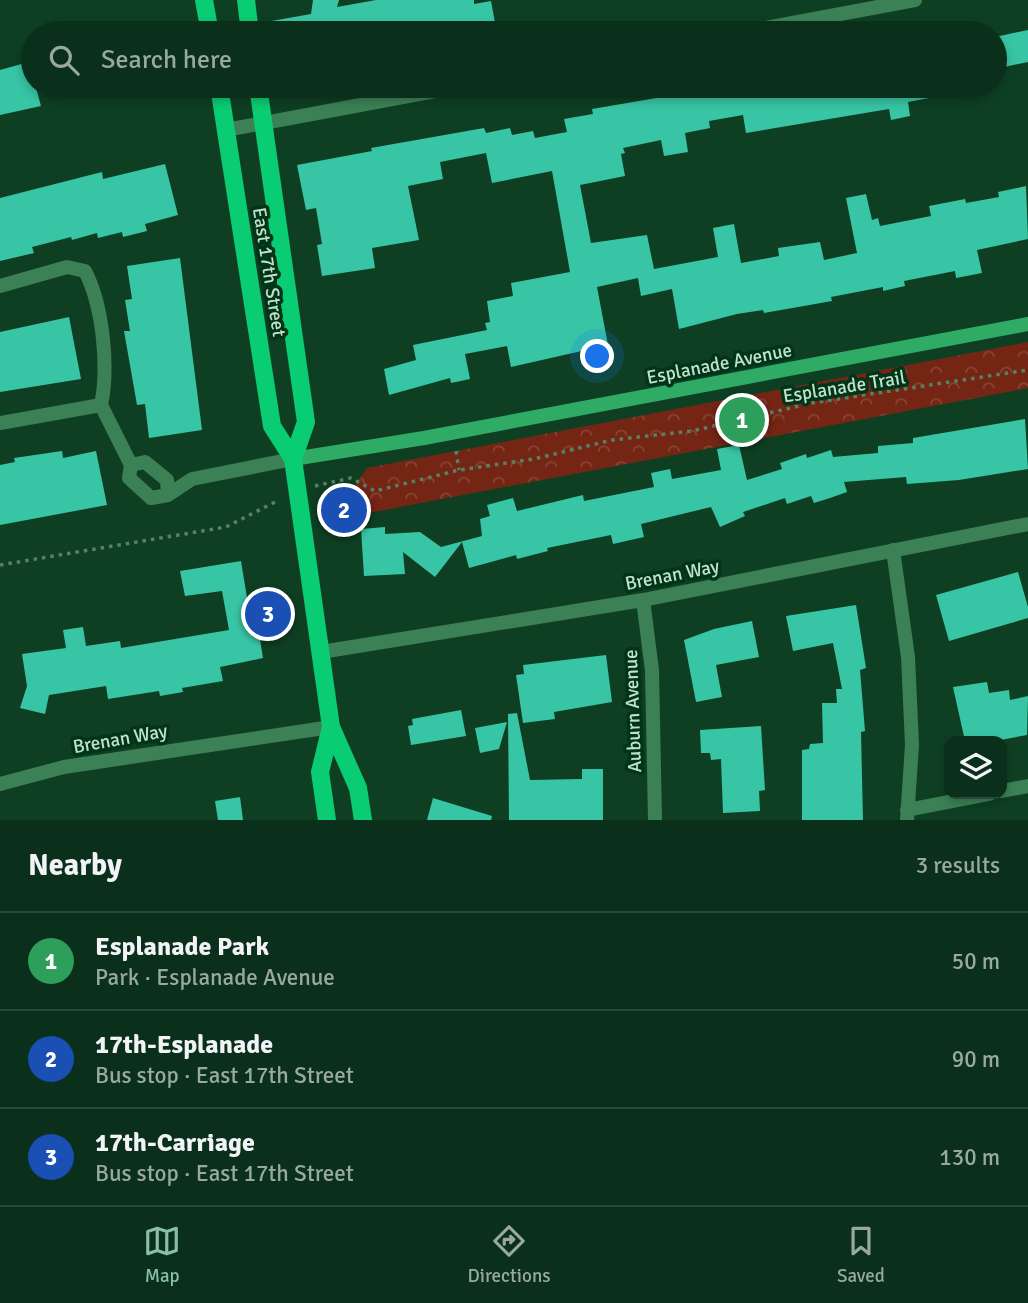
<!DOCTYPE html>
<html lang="en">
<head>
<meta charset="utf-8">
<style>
	body { margin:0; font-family:Signika,sans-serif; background:#133723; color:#f1f3f6 }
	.controls { position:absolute; right:21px; bottom:21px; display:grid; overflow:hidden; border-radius:14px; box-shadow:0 4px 10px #0003 }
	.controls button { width:63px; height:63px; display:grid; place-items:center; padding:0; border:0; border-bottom:2px solid #2a4a39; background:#0a2f1a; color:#f1f3f6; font:35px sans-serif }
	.you { position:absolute; left:598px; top:357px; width:24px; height:24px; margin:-18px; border:5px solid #fff; border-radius:50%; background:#1a73e8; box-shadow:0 0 0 10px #1a73e833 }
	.badge { display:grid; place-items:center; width:46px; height:46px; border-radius:50%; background:#8abfa5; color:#fff; font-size:23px; font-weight:700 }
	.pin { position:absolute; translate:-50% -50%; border:4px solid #fff; box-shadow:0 2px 7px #0006 }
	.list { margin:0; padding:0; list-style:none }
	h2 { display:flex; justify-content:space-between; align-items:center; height:91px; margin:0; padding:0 28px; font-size:30px }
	h2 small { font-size:23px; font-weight:400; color:#99a9a2 }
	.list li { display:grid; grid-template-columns:46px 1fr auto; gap:21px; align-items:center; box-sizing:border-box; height:98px; padding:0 28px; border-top:2px solid #2a4a39 }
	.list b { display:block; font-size:26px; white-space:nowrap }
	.list p { margin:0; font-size:23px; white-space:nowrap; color:#99a9a2 }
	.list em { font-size:23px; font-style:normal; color:#99a9a2 }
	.icon { flex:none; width:38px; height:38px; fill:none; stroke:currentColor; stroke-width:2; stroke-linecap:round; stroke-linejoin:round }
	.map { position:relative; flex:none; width:1028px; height:820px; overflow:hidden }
	.search { position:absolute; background:#0a2f1a; box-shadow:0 4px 10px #0003; left:21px; right:21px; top:21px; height:77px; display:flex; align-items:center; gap:18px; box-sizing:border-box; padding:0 24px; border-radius:38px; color:#99a9a2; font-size:26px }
	.sheet { height:385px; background:#0a2f1a }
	nav { display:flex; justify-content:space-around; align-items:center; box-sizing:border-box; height:98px; border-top:2px solid #2a4a39; background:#0a2f1a; font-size:19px; color:#99a9a2 }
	nav a { display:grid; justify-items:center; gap:4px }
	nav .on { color:#8abfa5 }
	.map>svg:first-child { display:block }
	.park { fill:url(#park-crowns) }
	.building { fill:#38c5a5 }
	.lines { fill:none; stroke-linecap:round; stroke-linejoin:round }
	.path { stroke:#578167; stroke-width:3.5; stroke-dasharray:3.5 5; stroke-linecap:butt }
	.street { stroke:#3c8156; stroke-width:14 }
	.secondary { stroke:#2fab66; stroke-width:14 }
	.primary { stroke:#0acc72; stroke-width:18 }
	.labels { text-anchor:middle; stroke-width:7; stroke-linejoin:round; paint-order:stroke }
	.street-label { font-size:19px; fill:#c3e2cb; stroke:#013519 }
</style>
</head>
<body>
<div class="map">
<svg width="1028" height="820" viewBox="0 0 1028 820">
	<defs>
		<pattern id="park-crowns" width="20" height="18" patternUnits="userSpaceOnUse" patternTransform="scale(1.75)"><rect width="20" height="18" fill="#752513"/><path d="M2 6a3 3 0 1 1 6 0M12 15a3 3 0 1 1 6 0" fill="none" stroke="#874434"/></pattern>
	</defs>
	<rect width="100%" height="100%" fill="#0e3f23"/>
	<path class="park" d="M1028,342V388L347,517L346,499L367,468Z"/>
	<path class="building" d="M313,0H339L337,7L376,0H474V4L491,1L496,28L467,33H459L458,25L423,33H261L260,23L311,14Z
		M1028,30V62L995,69V37Z
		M29,62L41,106L0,115V70Z
		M706,86H945V95L908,102L910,116L891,120L889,109L746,133L743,115L709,121L710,128L685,133L688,152L664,156L661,140L623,148L625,153L621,154L625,176L580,185L591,243L647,235L654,269L718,257L713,228L734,224L741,263L779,256L778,248L820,242L824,260L857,253L846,198L866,194L872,220L878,218L880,226L931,216L929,206L965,199L966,203L999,197L998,192L1026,186L1028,239L977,250L982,273L956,278L955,271L904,281L905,286L883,291V287L831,297L832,301L764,313L763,310L737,314L679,329L672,289L641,296L638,278L597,287L608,345L511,367L507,346L465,354L470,379L451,383L450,378L389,395L384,369L416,360L413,345L487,330L485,323L490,322L487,301L513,296L511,283L570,272L552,171L492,183L486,153L440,162L443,179L408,186L419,240L372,248L375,268L322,276L317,245L322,244L316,208L306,210L297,165L372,151L371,148L484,128L486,133L510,128L512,135L533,131L535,138L567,132L564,119L593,114L592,109L674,95V92Z
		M165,164L178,215L145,224L147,231L123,237L122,232L98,238L97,233L72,240L71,237L32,247L34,253L0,261V198L102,172L103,179Z
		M180,258L202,430L149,438L145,404L137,405L124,331H130L125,300L132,299L127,266Z
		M69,317L81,379L0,392V332Z
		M1025,419L1028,469L959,480L907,484L906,477L844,482L847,492L830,498L814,503L811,496L787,504L785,498L743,512L745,516L720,527L711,507L641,524L644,537L613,544L611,535L547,548L548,551L517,559L516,555L469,568L462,542L435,577L403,552L405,574L364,576L361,529L385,527V534L420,532L441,547L482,536L480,519L490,516L487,505L513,498L517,511L583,495L584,501L654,487L651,473L670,469L672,479L721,470L717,449L739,445L747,480L782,469L780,463L806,454L807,458L831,450L833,457L878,453V446L913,443V438Z
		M62,451L63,458L96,451L107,505L0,525V465L15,462L14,458Z
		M241,561L249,610L255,609L263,658L220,667L223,681L182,688L183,692L160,696L159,691L108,699L106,686L49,695L45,714L20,708L27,686L22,654L66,648L63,630L83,627L86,646L120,641L121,648L229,630L222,591L185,596L180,571Z
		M1018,572L1028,607V618L949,641L936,595Z
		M856,605L866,668L860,670L865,731L861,732L863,820H802V750L809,749L810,744L823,743L822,703H837L836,689H842L833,643L793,651L786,616Z
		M752,621L759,657L716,665L722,697L696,702L684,640L714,629Z
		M606,655L612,702L554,712L555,719L523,723L516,675L524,674L523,665Z
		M987,682L989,693L1009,690L1010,700L1028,696L1027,735L995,741H965L953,687Z
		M461,710L466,736L411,745L408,726L413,725L412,719Z
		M517,713L530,780L582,779V769H603V820H509L508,714Z
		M507,722L499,749L480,753L475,728Z
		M761,726L765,790L759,791L760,811L723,813L721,759L711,760L710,753H701L700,730Z
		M240,797L243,820H218L215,801Z
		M433,798L492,816L491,820H427Z"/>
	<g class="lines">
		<path class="path" d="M456,451L459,470
			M315,486L351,478L375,491L459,470L534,459L612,440L692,431L812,403L1028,370
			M0,565L226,527L279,500"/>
		<path class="street" d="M739,33L915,0
			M226,130L462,86
			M0,286L67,267L85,271C103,306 109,367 101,405L0,423
			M101,405L131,465L129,478L151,498L168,495L192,479L293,459
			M131,465L145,462L167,480L168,495
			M893,550L908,657L912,745L907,820
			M643,600L652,670L655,820
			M321,652L643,600L1028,524
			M0,784L64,767L331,727
			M1002,791L1028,786
			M907,810L989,794"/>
		<path class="secondary" d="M293,459L424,438L1028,324"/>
		<path class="primary" d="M204,0L210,33
			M246,0L250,33
			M219,86L272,426L293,459L331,727L358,788L363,820
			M258,86L306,422L293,459
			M327,820L320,772L331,727"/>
	</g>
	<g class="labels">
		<g class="street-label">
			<text transform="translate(270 272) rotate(81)" y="7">East 17th Street</text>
			<text transform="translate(719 363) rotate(-11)" y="7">Esplanade Avenue</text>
			<text transform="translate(844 386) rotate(-9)" y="7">Esplanade Trail</text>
			<text transform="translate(672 574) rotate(-11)" y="7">Brenan Way</text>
			<text transform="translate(632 711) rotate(-92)" y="7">Auburn Avenue</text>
			<text transform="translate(120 738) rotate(-10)" y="7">Brenan Way</text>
		</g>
	</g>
</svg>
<div class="controls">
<button><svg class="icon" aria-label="layers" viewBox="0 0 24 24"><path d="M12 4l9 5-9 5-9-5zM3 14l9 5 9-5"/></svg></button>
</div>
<div class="you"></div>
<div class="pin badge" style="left:742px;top:420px;background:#2e9e5b">1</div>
<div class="pin badge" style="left:344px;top:510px;background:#1a4fb4">2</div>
<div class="pin badge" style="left:268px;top:614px;background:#1a4fb4">3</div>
<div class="search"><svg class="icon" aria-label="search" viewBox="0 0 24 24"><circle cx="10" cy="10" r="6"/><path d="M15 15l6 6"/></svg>Search here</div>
</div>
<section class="sheet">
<h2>Nearby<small>3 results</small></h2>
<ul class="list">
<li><span class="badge" style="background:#2e9e5b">1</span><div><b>Esplanade Park</b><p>Park · Esplanade Avenue</p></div><em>50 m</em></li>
<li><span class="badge" style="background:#1a4fb4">2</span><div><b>17th-Esplanade</b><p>Bus stop · East 17th Street</p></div><em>90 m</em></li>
<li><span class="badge" style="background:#1a4fb4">3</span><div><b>17th-Carriage</b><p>Bus stop · East 17th Street</p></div><em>130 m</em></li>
</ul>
</section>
<nav>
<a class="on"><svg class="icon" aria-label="map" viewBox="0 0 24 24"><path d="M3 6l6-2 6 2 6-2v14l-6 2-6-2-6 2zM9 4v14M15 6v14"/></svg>Map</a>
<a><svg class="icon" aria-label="directions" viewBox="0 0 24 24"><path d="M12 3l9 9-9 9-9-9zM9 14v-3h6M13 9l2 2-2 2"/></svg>Directions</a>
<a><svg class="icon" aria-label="saved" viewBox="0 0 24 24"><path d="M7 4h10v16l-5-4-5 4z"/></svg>Saved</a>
</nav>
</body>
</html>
